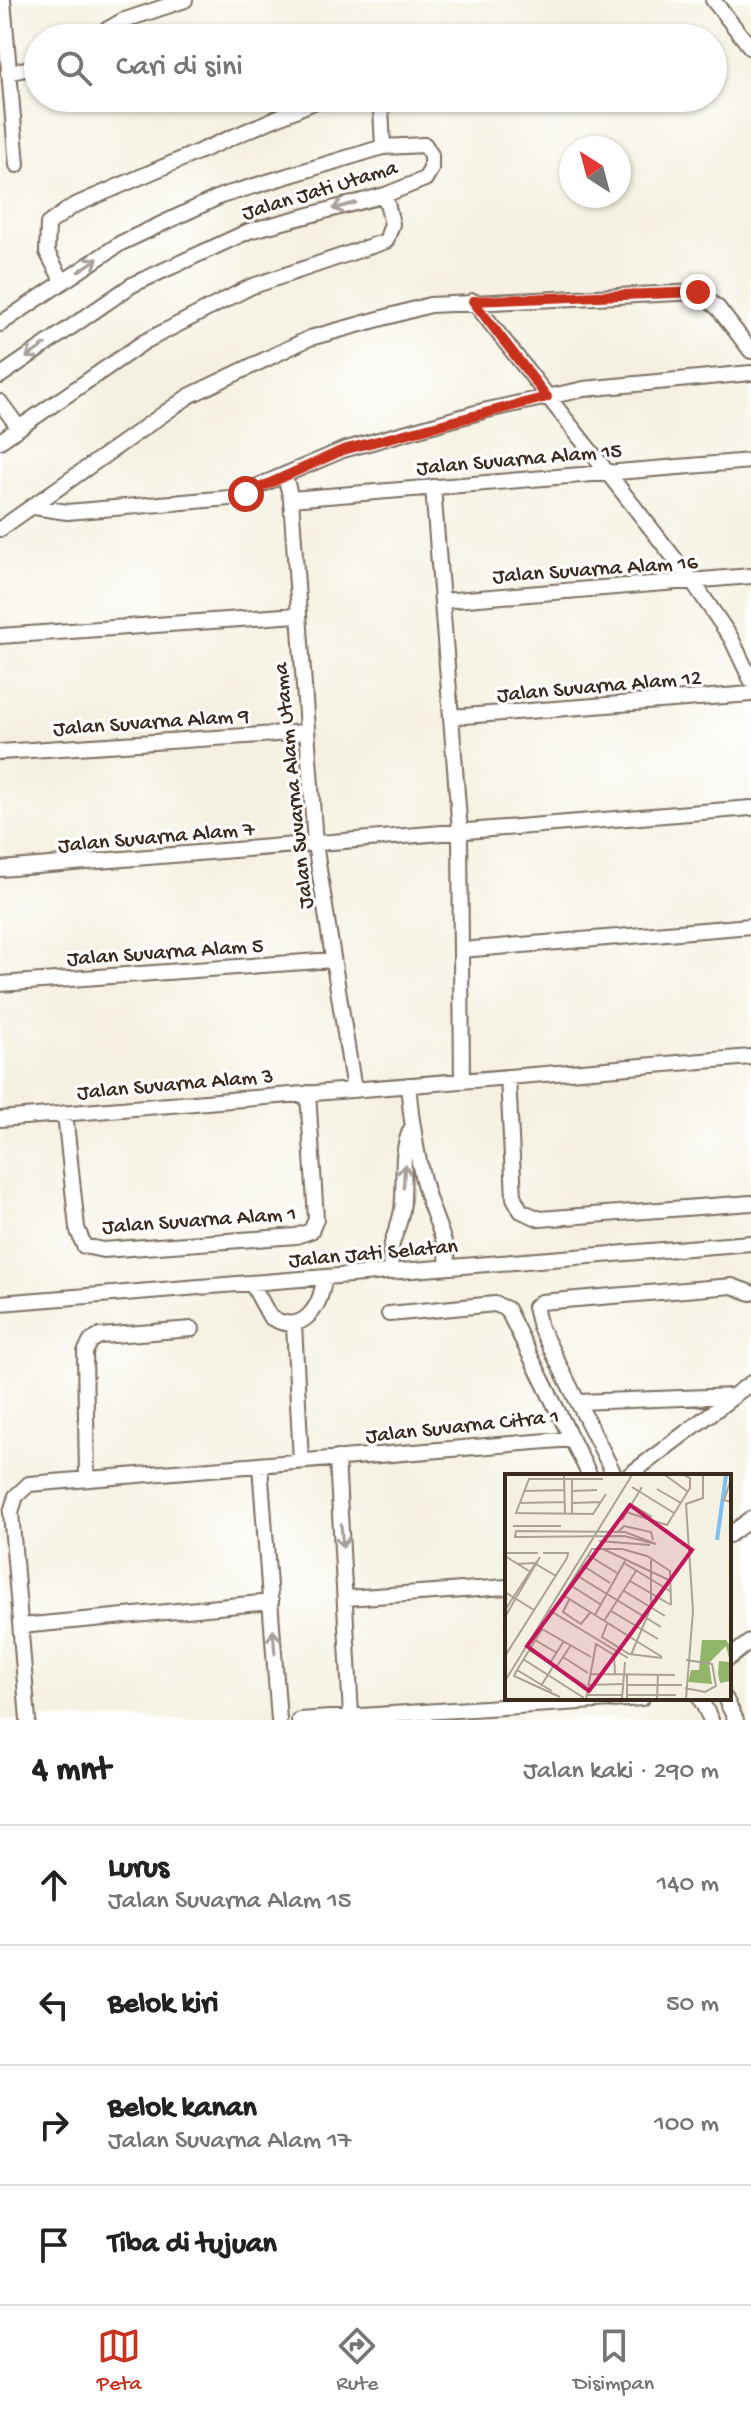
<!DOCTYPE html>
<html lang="id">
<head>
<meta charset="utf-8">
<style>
	body { margin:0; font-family:"Gochi Hand",sans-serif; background:#f6f6f6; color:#222 }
	.compass { position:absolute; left:559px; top:136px; width:72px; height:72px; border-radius:50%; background:#fff; box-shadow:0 2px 6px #0004; rotate:324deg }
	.stop { position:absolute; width:24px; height:24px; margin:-18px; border:6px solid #c8321e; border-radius:50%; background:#fff }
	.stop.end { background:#c8321e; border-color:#fff; box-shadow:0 2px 8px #0008 }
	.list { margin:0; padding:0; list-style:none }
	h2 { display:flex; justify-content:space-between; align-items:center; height:104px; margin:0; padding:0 32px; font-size:34px }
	h2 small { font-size:26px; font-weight:400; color:#767676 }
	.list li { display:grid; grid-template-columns:52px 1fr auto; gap:24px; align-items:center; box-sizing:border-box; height:120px; padding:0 32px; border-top:2px solid #e0e0e0 }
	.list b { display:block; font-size:30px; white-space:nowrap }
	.list p { margin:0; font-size:26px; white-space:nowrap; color:#767676 }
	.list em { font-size:26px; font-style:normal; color:#767676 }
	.icon { flex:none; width:44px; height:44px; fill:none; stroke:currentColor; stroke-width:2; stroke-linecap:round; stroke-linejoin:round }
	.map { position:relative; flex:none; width:751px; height:1720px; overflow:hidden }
	.search { position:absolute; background:#fff; box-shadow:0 2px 6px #0004; left:24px; right:24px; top:24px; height:88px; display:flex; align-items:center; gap:20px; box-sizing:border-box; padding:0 28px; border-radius:44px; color:#767676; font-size:30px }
	.sheet { height:584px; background:#fff }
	nav { display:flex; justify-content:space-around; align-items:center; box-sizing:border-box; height:112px; border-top:2px solid #e0e0e0; background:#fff; font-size:22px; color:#767676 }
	nav a { display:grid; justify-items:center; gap:4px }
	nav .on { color:#c8321e }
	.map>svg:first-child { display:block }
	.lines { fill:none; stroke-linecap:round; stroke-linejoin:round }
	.street-casing { stroke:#7c7063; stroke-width:18 }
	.street { stroke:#fff; stroke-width:14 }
	.oneway { stroke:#a79f9a }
	.route { stroke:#c8321e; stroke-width:10 }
	.labels { text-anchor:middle; stroke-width:6; stroke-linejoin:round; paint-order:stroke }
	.street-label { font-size:22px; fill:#3b2a1e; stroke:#fff }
	.inset-river { fill:none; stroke:#7dbff3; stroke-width:4 }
	.inset-road { fill:none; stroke:#aba194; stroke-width:2 }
	.view { fill:#c2185b; fill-opacity:0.15; stroke:#c2185b; stroke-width:4 }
	.inset-edge { fill:none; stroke:#3b2a1e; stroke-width:4 }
</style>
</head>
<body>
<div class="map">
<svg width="751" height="1720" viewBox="0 0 751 1720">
	<rect width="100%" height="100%" fill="#fff"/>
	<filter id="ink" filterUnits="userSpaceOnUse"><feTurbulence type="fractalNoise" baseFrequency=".0125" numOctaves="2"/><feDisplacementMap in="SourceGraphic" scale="16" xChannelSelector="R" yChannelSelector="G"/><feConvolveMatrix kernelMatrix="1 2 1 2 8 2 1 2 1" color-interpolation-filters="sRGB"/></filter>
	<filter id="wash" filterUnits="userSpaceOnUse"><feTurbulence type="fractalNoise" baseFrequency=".006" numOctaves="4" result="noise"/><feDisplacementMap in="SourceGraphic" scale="32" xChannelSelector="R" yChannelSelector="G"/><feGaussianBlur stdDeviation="1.8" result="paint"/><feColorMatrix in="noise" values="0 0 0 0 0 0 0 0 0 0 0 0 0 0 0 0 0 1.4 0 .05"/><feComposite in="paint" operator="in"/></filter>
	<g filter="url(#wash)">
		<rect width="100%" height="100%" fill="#f5f1e2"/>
	</g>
	<g filter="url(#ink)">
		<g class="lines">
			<defs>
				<path id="street" d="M3,0L17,165
					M713,0L751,48
					M92,38L122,21L185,0
					M8,73L38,66
					M370,98L381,107L383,147
					M63,282L47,252L48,224L73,206L323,98
					M473,301L693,582L731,638L751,680
					M0,324L121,243L221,196L383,147L425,145L431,155V169L425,179L385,195L249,231L132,285L0,376
					M0,402L19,428
					M0,441L144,342L250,287L386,241L392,224L385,195
					M285,476L291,499L315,844L354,1090
					M433,487L460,832L462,1080
					M291,499L751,461
					M34,507L67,512L230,498L343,450L483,411L584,389L751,373
					M0,529L189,396L310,338L430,305L698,292L718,308L751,351
					M442,601L751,576
					M0,636L297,615
					M451,717L751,694
					M0,752L306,732
					M0,869L751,808
					M461,950L751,926
					M0,984L333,960
					M508,1077L514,1198L521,1211L540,1219L751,1203
					M408,1085C411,1120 419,1174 431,1206C438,1227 447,1243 448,1265
					M65,1113L77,1228L84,1246L103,1250L296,1236L311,1231L316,1219L308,1093
					M0,1119L751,1057
					M391,1271C388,1237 397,1238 402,1210C406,1184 399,1154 411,1129
					M252,1284L270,1317C303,1337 321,1307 324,1278
					M0,1303L751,1243
					M389,1314L495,1304L507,1309L590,1476
					M294,1324L301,1461
					M578,1402L733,1396L751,1383
					M337,1458L351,1716
					M260,1465L279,1720
					M615,1476L540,1327L535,1307L541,1302L732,1286L751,1293
					M628,1476L733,1397
					M87,1479L85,1352L91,1341L100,1336L192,1329
					M729,1535L751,1519
					M346,1598L507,1587
					M21,1626L271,1602
					M729,1658L751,1641
					M700,1698L711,1720
					M725,1698L736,1720
					M28,1720L11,1512L16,1496L29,1484L572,1439
					M299,1720L642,1698"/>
			</defs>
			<use href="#street" class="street-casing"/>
			<use href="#street" class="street"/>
		</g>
		<defs><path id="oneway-shaft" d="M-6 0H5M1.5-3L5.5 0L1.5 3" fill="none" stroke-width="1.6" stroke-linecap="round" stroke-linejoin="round" transform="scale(2)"/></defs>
		<g class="oneway">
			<use href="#oneway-shaft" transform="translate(344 206) rotate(165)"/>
			<use href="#oneway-shaft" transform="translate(88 265) rotate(-34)"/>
			<use href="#oneway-shaft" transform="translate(36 351) rotate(145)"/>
			<use href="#oneway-shaft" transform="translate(404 1176) rotate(-87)"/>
			<use href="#oneway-shaft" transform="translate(342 1536) rotate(86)"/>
			<use href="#oneway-shaft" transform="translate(274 1642) rotate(-94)"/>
		</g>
	</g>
	<g class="lines" filter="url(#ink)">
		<path class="route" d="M246,494L343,450L547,397L473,301L698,292"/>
	</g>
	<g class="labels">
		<g class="street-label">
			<text transform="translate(319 188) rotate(-17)" y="8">Jalan Jati Utama</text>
			<text transform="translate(519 457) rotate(-5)" y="8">Jalan Suvarna Alam 15</text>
			<text transform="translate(595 567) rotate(-4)" y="8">Jalan Suvarna Alam 16</text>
			<text transform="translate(599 684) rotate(-5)" y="8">Jalan Suvarna Alam 12</text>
			<text transform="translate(151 720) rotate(-4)" y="8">Jalan Suvarna Alam 9</text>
			<text transform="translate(291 786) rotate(-96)" y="8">Jalan Suvarna Alam Utama</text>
			<text transform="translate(156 835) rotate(-5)" y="8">Jalan Suvarna Alam 7</text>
			<text transform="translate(165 950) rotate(-4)" y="8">Jalan Suvarna Alam 5</text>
			<text transform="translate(175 1082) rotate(-5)" y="8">Jalan Suvarna Alam 3</text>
			<text transform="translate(199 1218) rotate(-4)" y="8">Jalan Suvarna Alam 1</text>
			<text transform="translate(373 1251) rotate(-5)" y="8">Jalan Jati Selatan</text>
			<text transform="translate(462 1424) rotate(-6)" y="8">Jalan Suvarna Citra 1</text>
		</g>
	</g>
	<g transform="translate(505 1474)">
		<rect width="226" height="226" fill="#f5f1e2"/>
		<path d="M197,166H221L226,173V207L215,209L213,200L214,187L225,188L221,172L204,189L207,210L183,208L186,196H194Z" fill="#91b569"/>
		<path class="inset-river" d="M212,66L221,1"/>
		<path class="inset-road" d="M59,1L60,41M160,1L182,17M98,5H24L11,39L88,40L101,20M226,5L219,26L226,28M127,13L169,39M152,15L176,29M19,17L60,16M67,17L92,16M14,29L60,28M67,29L96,28M126,30L147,43M121,38L162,51L185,14V4L179,1M67,40V5M117,46L137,13M8,52H56M11,57L120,58L151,70L119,62L10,63ZM113,58L119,52L146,58L148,66M94,67L145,71M98,75L166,107M0,79H33M38,79H63L62,84M83,81L112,99M0,82L24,97M119,89L165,117M12,90L29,89L51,102M77,91L105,109M71,101L156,153M125,107L166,131M65,111L95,130M119,117L160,142M0,118L29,136M64,126L58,138L76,150L85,139M0,136L32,87M44,136L123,184M106,137L153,165M90,141L120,87M0,143L35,83M99,147L131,97M102,150L97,163L124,180L157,184M30,166L52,179M24,176L81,212M126,181L146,133V84M0,182L62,84M58,183L83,199M157,183L58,121L87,75H117L142,82L165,97L166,131M18,185L79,224M45,189L59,167M52,192L66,171M12,196L37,155L86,183M12,196L9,202L55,223M12,196L47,217M85,200L170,201M122,200V225M0,207L127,1M84,211L117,210M122,211H177M36,212L49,191M180,214L200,218L211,212L207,190L181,186M82,221H117M122,221H171M81,225L91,170L109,181L110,200M117,225L120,188M152,225L153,201M181,225L188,137L181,30L198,24V1"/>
		<path class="view" d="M125,31L187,76L84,217L22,172Z"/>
		<rect width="226" height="226" class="inset-edge"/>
	</g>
</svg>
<svg class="compass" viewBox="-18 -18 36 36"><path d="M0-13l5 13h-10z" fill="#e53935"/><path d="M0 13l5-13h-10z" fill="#767676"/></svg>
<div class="stop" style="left:246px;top:494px"></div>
<div class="stop end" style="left:698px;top:292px"></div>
<div class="search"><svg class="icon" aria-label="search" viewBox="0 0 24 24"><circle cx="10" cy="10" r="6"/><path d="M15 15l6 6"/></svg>Cari di sini</div>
</div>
<section class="sheet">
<h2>4 mnt<small>Jalan kaki · 290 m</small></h2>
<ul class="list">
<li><svg class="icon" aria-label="ahead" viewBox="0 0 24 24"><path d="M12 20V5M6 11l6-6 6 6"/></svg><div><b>Lurus</b><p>Jalan Suvarna Alam 15</p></div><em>140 m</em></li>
<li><svg class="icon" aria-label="left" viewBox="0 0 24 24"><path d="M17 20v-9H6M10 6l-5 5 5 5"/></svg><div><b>Belok kiri</b></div><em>50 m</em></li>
<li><svg class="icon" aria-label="right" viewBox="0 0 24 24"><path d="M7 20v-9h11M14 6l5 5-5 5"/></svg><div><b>Belok kanan</b><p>Jalan Suvarna Alam 17</p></div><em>100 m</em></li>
<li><svg class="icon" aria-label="arrive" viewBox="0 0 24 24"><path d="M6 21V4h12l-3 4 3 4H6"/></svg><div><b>Tiba di tujuan</b></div></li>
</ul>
</section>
<nav>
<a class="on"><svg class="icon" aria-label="map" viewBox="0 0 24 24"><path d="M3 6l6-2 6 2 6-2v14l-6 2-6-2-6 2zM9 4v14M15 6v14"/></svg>Peta</a>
<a><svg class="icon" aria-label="directions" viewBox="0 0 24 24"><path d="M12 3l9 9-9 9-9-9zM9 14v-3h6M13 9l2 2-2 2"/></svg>Rute</a>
<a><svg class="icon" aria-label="saved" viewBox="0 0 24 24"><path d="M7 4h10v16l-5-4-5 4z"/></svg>Disimpan</a>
</nav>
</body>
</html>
